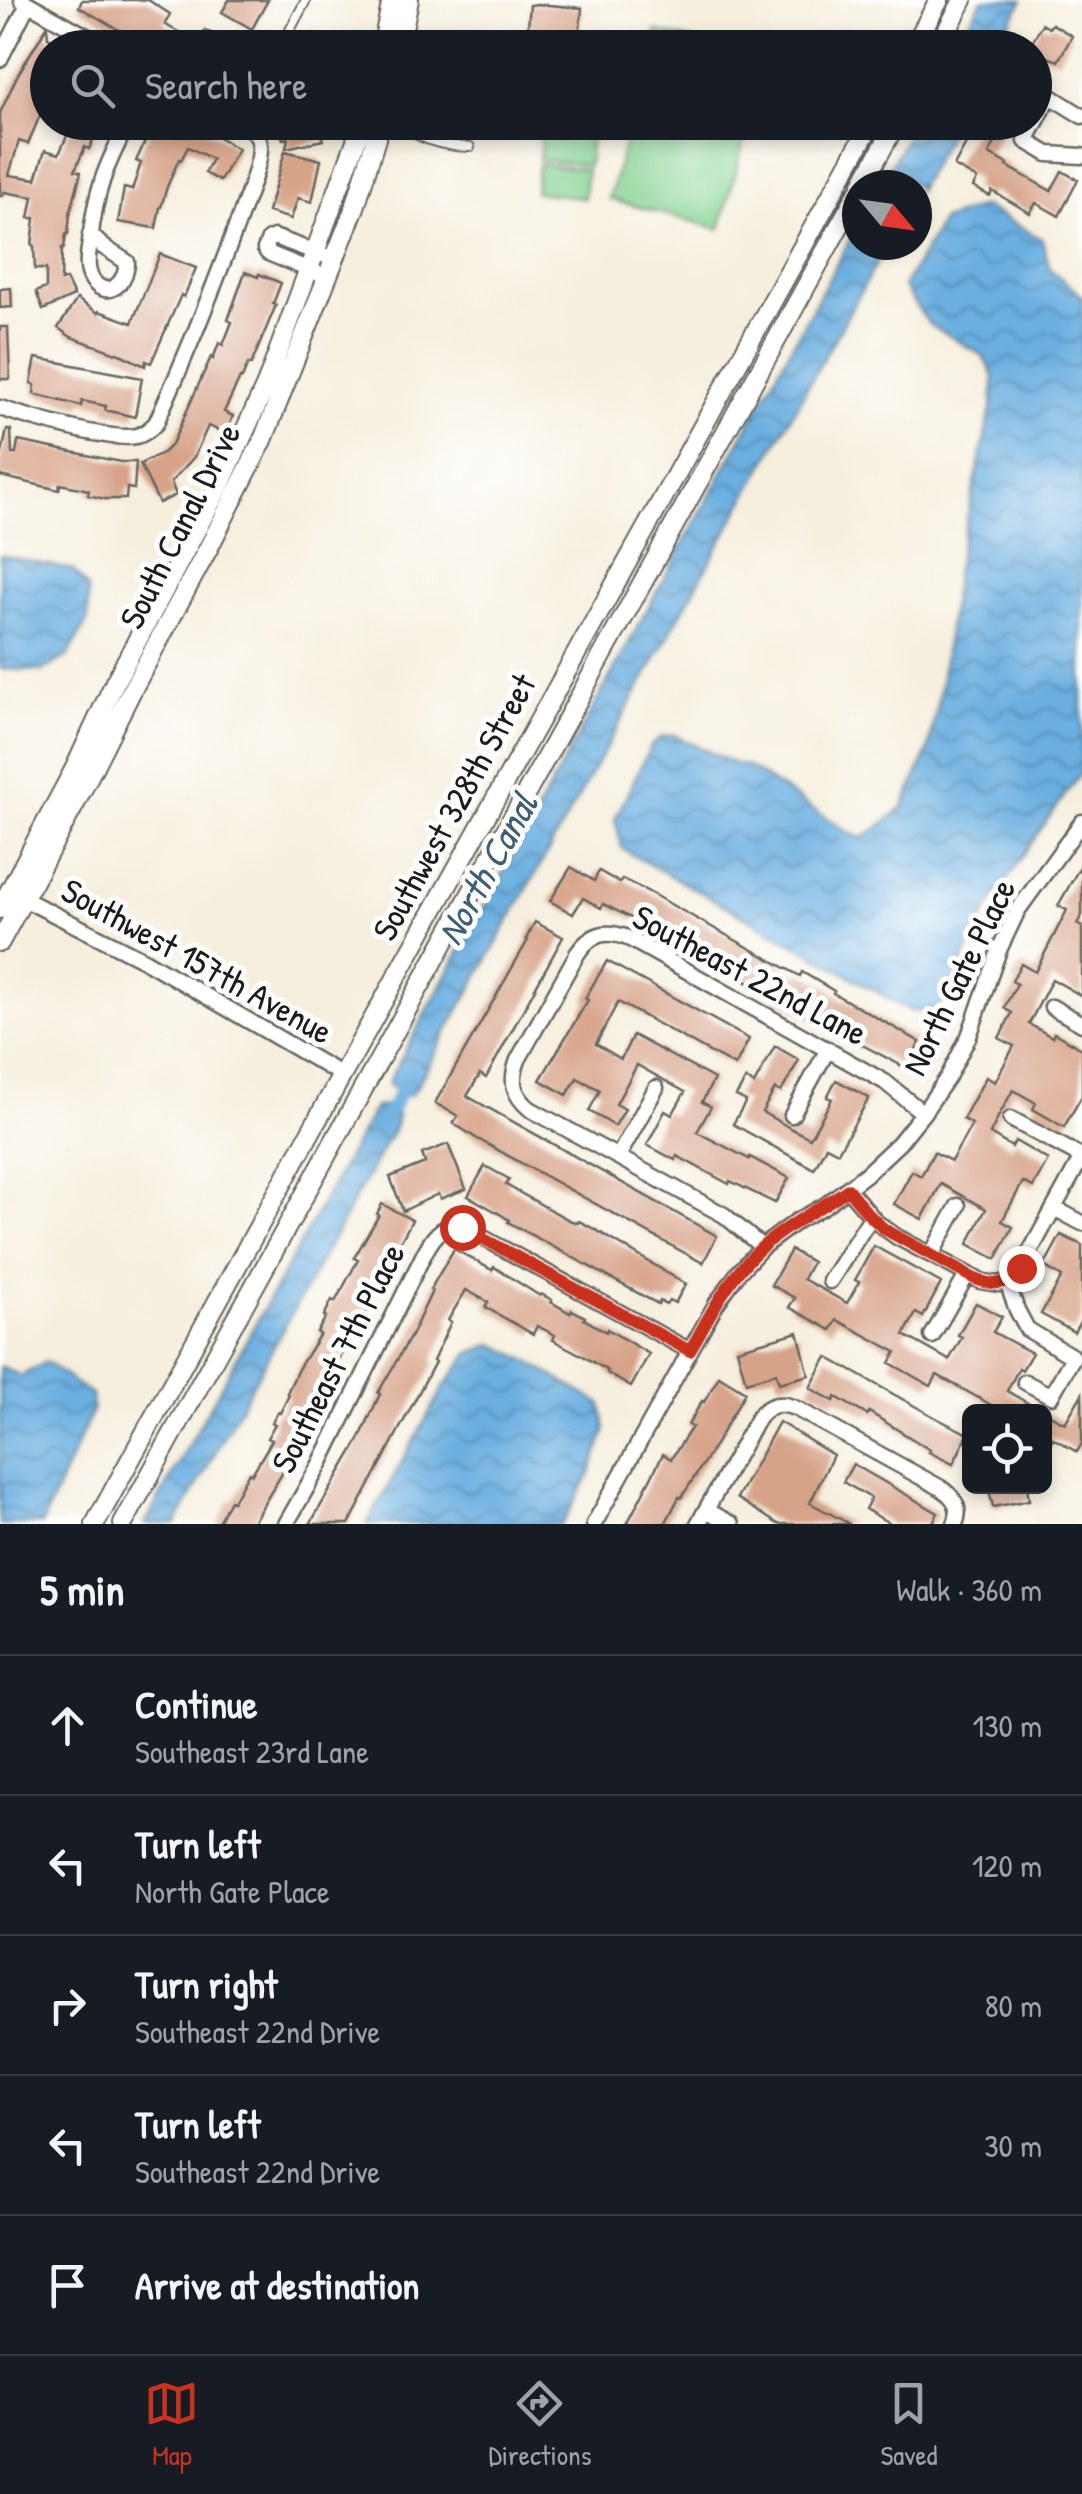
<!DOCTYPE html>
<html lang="en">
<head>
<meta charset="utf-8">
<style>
	body { margin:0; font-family:"Patrick Hand",sans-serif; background:#20242c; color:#f1f3f6 }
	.controls { position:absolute; right:30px; bottom:30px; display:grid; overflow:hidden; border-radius:15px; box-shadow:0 5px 15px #0003 }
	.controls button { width:90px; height:90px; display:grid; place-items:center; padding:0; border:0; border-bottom:2px solid #363941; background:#171b24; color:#f1f3f6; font:50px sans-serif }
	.compass { position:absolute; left:842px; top:170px; width:90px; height:90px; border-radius:50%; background:#171b24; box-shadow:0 5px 15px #0003; rotate:119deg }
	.stop { position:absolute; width:30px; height:30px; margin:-22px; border:8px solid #c8321e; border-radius:50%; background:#fff }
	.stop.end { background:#c8321e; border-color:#fff; box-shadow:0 2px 10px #0008 }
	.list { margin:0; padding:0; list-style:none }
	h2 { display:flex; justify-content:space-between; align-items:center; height:130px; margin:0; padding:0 40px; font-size:42px }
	h2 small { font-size:32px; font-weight:400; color:#9ea1a6 }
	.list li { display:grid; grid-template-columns:65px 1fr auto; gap:30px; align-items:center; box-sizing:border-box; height:140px; padding:0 40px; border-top:2px solid #363941 }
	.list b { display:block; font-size:38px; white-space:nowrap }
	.list p { margin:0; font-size:32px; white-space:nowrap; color:#9ea1a6 }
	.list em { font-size:32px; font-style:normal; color:#9ea1a6 }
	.icon { flex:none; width:55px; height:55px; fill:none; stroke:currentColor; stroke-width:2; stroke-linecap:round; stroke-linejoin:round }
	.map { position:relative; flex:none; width:1082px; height:1524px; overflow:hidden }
	.search { position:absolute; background:#171b24; box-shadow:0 5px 15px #0003; left:30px; right:30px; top:30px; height:110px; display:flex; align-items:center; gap:25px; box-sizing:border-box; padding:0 35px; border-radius:55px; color:#9ea1a6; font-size:38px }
	.sheet { height:830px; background:#171b24 }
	nav { display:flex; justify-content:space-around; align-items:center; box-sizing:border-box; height:140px; border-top:2px solid #363941; background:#171b24; font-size:28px; color:#9ea1a6 }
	nav a { display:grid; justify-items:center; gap:5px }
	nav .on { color:#c8321e }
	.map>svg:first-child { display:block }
	.green { fill:#84d291; stroke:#507756; stroke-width:2.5 }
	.water { fill:url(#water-waves); stroke:#43667e; stroke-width:2.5 }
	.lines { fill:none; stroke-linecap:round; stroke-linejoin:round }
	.canal { stroke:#6aafe0; stroke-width:14 }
	.building { fill:#d7a388 }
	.service-casing { stroke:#686660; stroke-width:12 }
	.minor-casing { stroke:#686660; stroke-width:19 }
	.tertiary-casing { stroke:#686660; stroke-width:22 }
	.service { stroke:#fff; stroke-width:8 }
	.minor { stroke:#fff; stroke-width:14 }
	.tertiary { stroke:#fff; stroke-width:18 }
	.route { stroke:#c8321e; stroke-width:12 }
	.labels { text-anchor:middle; stroke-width:10; stroke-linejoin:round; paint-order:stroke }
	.street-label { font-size:35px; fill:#1c1c1c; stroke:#fff }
	.water-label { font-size:38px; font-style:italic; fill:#3f5e74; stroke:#fff }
</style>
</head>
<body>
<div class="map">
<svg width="1082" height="1524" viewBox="0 0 1082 1524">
	<defs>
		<pattern id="water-waves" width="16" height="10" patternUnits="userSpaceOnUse" patternTransform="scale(2.5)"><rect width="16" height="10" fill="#6aafe0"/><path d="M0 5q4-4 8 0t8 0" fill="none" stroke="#568eb5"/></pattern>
	</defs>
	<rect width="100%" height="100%" fill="#fff"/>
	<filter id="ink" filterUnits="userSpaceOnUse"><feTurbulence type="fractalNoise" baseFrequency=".01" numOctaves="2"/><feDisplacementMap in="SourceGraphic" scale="20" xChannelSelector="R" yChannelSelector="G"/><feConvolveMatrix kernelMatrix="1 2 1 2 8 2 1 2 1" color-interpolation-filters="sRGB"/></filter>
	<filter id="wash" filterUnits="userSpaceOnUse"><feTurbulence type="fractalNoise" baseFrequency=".0048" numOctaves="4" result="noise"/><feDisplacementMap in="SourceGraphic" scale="40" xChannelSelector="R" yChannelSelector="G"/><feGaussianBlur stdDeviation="2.25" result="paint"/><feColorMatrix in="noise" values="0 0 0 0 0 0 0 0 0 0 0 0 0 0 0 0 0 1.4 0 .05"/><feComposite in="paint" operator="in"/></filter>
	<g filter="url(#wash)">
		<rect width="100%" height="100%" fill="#f6efde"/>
		<path class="green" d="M656,31L715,47H651Z
			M630,123H749L720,229L609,199Z
			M542,131L591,136L588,165L539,160Z
			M538,164L587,169L584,198L535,192Z"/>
		<path class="water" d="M982,0H1023L997,47H956Z
			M914,123H955L917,191V185H880Z
			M983,206L1042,239L1050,269L1082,296V771L1034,839L988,909L944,1002L928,1012L910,1011L803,949L634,856L622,848L615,819L650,747L661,737L674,735L735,764L747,766L845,830L861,838L878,828L903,807L928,751L940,689L956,568L992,405L994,378L983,356L929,324L903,287L942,220Z
			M857,227V245H887L413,1093L409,1095L389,1086V1080Z
			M0,555L73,570L88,589V620L68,656L42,671L0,669Z
			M387,1106L397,1113L395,1126L176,1524H145L375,1107Z
			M493,1344L521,1357L601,1404L606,1430L589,1476L562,1524H367L444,1387L468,1354Z
			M46,1362L92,1395L93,1409L42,1524H0V1366L21,1376Z"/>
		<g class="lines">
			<path class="canal" d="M383,1123L409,1076"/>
		</g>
		<g id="blocks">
			<path class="building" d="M82,0H148L170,14L165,24L171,28L198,42L205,30L220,38L215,48H151L79,7Z
				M229,0H268L252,29L222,12Z
				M537,4L582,8L578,48H526L530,5Z
				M1042,24L1049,28L1052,24L1072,36L1058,61L1044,56L1030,46Z
				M47,26L48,37L66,48H48V79L39,94L47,98L28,144L19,141L9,175L36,179L45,150L59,154L73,122H101L89,149L85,147L75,170L81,172L70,214L68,234H66L64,248H62L61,281L66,279L74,296L43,310L36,292L46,288V269H35L34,246L32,245L35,218H29L33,197L4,192L3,196H0V113L17,76Z
				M154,122H194L238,149L220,181L205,173L212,159L188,147L181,160L179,159L167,187L161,207H160L156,228L118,222L124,188L132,190L141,163L136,161Z
				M274,122H320L323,140L286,148L288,138L283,139Z
				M978,122H1012L1005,134L1001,132L989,154L1008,164L1007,166L1051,191L1062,171L1078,180L1059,216L1036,203L1030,213L992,191L990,196L973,187L977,179L954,166Z
				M285,151L321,160L312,202L298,198L291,219L268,212Z
				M160,254L196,268L184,297L181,295L151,363L146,361L145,366L122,355L71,337L58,328L77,299L98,313L99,311L132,323Z
				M245,272L258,277L259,274L281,283L273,304L276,305L251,365L248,364L242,378H240L224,412L233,416L226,433L208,426L194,457L171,482L176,495L159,503L140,464L164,452L172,444L211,357L213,359L219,343L223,345L232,322L228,320Z
				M11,288L12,307L0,308V289Z
				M0,327H8L10,379H0Z
				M36,358L142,378L135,417L105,410L106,406L82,401L81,406L34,394L35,385L31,383Z
				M7,430H11L12,454H16L18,441L121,462H136L134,489L127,488L126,499H105L88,495L89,490L60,484L59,490L0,476V462Z
				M1082,863V915L1077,924L1082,927V996L1052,979L1029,1024L1052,1037L1054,1033L1082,1049V1096L1064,1127L1033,1109L1036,1103L1013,1090L998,1117L990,1134L1012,1147L1015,1141L1048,1160L1033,1187L1023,1182L1002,1221L1013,1227L996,1259L968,1244L986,1209L941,1184L922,1219L894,1204L912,1171L921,1176L934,1152L951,1161L972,1124L963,1119L986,1077L995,1082L1014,1046L999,1038L1012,1013L1004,1008L1017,984L1012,981L1021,964L1035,972L1067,910L1058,906Z
				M571,867L594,881L599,871L620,883L622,879L645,890L800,976L802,972L834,991L833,993L920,1042L906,1068L817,1021L647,926L603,904L601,908L583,898L573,914L550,901Z
				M535,922L563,937L486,1078L480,1074L467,1096L717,1236L703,1263L476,1138L453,1123L458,1116L435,1103L528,940L526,939Z
				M607,961L749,1039L735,1066L618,1002L596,1044L621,1059L633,1035L714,1079L702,1102L711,1107L697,1132L749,1159L750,1157L789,1178L775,1203L730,1181L729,1184L677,1156L675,1160L647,1145L665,1111L672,1115L685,1092L637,1065L616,1104L625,1109L615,1126L589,1111L600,1090L577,1078L567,1095L540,1080L588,1000L585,998Z
				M775,1046L799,1060L781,1092L775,1089L762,1112L790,1128L810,1138L832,1099L827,1097L836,1080L869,1098L838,1152L826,1146L814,1169L733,1124L746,1101L736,1096L746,1079L754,1084Z
				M448,1144L466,1189L440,1199L438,1194L403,1211L390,1177L425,1163L422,1154Z
				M485,1166L509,1179L506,1185L569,1220L578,1223L579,1221L596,1230L686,1284L675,1303L669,1300L666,1304L660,1301L658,1304L508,1222L509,1220L500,1214L468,1196Z
				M382,1204L412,1220L366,1307L369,1308L335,1367L337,1368L322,1396L324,1398L319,1408L316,1406L292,1457L252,1524H217L230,1500L233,1501L249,1472L252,1474L272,1440L267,1438L275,1424L272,1423L278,1412L280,1413L289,1395L287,1393L298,1369L320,1334L317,1332L326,1317L324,1316L332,1300L335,1302L358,1260L354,1258L379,1215L377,1214Z
				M1061,1235L1082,1245V1318L1074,1332L1041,1314L1062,1277L1044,1266Z
				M874,1246L941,1283L923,1317L916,1313L904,1335L949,1360L962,1337L958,1335L976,1303L1002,1317L993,1332L1032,1353L1022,1370L1019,1368L1007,1391L1043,1412H1004L937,1375L931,1386L890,1363L896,1352L837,1320L831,1330L789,1307L795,1298L771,1285L791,1250L812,1262L803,1279L847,1303L859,1282L855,1280Z
				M454,1249L492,1270L494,1267L540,1296L541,1294L552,1300L551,1302L570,1313L572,1310L585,1317L584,1319L606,1332L607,1329L649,1354L631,1387L607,1373L608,1371L583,1356L553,1340L555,1335L537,1326L533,1334L485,1307L488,1302L466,1290L448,1320L451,1322L433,1361L435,1362L349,1524H310L358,1442L380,1394L378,1393L412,1334L432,1291L430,1290Z
				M798,1332L809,1375L779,1383L776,1373L746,1382L737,1349Z
				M827,1357L938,1419L968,1434L953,1464L929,1452L930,1450L869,1412L867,1415L836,1397L834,1401L810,1388Z
				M719,1376L745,1392L715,1445L681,1498L679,1497L665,1524H627L663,1454L671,1459L692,1427L688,1425L702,1401L704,1402Z
				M1082,1394V1443L1077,1452L1053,1438L1044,1454V1412L1065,1423Z
				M779,1422L833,1455L810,1503L850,1524H778L737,1498Z
				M853,1464L938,1513L932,1524H891L865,1509L871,1498L843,1482Z
				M988,1486H1027L1029,1500L993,1507Z"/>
		</g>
	</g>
	<g filter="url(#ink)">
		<use href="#blocks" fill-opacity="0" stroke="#686660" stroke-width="2.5"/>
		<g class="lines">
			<defs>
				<path id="service" d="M290,30L306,0
					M393,122C421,138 437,146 470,147"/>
				<path id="minor" d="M22,0L108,48
					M0,59L28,4
					M1082,116L1050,96L1026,141L1048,154L1082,156
					M90,234L102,246L127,262C127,281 109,301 93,281C85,270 88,254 90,242C95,193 105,166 129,122
					M327,277L268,253L265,249L269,239L274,237L334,259
					M0,408C27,417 112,442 136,436C145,434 150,429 156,423C187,354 215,285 241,214C247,196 261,164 260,146C259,134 252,130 243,122
					M24,899L144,960L342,1075
					M1052,1007L1082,1024
					M792,1115L828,1049
					M1011,1119L1082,1157
					M618,1157L656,1088
					M848,1189L876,1222L897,1237L980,1281L998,1284L1007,1282
					M1054,1208L1082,1223
					M762,1247L724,1215L530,1109C513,1095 510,1081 518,1060L577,954C591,933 606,929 630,939L885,1082L923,1113
					M931,1255L958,1206
					M830,1281L871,1217
					M1007,1282L1017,1310L1027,1329L1073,1357L1051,1396L1025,1382
					M1007,1282L1021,1268L1082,1157
					M932,1336L967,1275
					M706,1510L732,1524
					M286,1524L319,1466L425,1252C435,1233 446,1220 469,1230L690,1351
					M594,1524L716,1304L738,1273L762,1247L797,1221L824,1206L866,1174L899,1143L923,1113L948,1077L969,1036L999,950L1018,910L1082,822
					M698,1524L759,1416C770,1403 782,1402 797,1409L941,1488C954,1497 962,1508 955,1524"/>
				<path id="tertiary" d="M382,48L392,0
					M399,48L409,0
					M913,48L939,0
					M938,48L963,0
					M862,185L897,122
					M0,909L75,768L115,682L220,485L266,385L363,122
					M0,942L76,802L132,690L209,547L263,440L355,207L381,122
					M95,1524L342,1075L872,122
					M123,1524L857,194"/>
			</defs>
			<use href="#service" class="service-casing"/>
			<use href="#minor" class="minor-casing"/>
			<use href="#tertiary" class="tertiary-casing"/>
			<use href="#service" class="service"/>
			<use href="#minor" class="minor"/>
			<use href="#tertiary" class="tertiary"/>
		</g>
	</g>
	<g class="lines" filter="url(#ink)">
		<path class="route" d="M462,1227L690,1351C710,1314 730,1275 762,1247C788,1224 820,1209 848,1189L868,1214L884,1229L973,1278C994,1287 1007,1286 1021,1268"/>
	</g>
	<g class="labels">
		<g class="street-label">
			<text transform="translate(180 526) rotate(-63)" y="12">South Canal Drive</text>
			<text transform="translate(454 807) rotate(-61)" y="12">Southwest 328th Street</text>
			<text transform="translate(197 961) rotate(29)" y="12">Southwest 157th Avenue</text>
			<text transform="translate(750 975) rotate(28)" y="12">Southeast 22nd Lane</text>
			<text transform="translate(959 977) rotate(-64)" y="12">North Gate Place</text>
			<text transform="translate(338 1358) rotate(-63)" y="12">Southeast 7th Place</text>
		</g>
		<g class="water-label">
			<text transform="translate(487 869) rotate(-61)" y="13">North Canal</text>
		</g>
	</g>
</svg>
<div class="controls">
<button><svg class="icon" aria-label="locate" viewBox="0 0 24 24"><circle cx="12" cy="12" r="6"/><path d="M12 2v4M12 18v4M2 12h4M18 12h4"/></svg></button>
</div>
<svg class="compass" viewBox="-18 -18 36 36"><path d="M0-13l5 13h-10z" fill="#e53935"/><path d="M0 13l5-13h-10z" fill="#9ea1a6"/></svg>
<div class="stop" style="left:462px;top:1227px"></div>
<div class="stop end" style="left:1021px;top:1268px"></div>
<div class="search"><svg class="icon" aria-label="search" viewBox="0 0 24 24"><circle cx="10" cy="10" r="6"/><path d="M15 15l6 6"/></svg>Search here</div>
</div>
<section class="sheet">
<h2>5 min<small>Walk · 360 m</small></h2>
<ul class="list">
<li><svg class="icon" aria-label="ahead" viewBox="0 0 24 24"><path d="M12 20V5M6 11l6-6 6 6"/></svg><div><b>Continue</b><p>Southeast 23rd Lane</p></div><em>130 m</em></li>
<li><svg class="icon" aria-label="left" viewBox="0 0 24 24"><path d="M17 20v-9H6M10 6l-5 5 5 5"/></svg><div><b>Turn left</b><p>North Gate Place</p></div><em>120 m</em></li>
<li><svg class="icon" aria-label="right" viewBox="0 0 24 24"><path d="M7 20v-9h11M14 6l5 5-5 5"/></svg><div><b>Turn right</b><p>Southeast 22nd Drive</p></div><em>80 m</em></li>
<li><svg class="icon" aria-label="left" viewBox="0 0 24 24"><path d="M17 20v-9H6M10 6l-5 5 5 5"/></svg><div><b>Turn left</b><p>Southeast 22nd Drive</p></div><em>30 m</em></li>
<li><svg class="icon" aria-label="arrive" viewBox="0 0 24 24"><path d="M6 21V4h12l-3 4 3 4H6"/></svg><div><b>Arrive at destination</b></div></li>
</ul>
</section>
<nav>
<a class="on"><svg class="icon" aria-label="map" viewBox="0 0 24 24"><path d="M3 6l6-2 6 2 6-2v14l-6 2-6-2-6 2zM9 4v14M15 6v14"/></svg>Map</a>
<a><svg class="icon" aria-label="directions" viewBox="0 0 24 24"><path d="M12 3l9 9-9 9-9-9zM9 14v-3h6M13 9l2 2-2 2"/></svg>Directions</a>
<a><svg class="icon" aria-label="saved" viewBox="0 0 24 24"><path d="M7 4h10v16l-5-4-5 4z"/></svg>Saved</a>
</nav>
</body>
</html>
